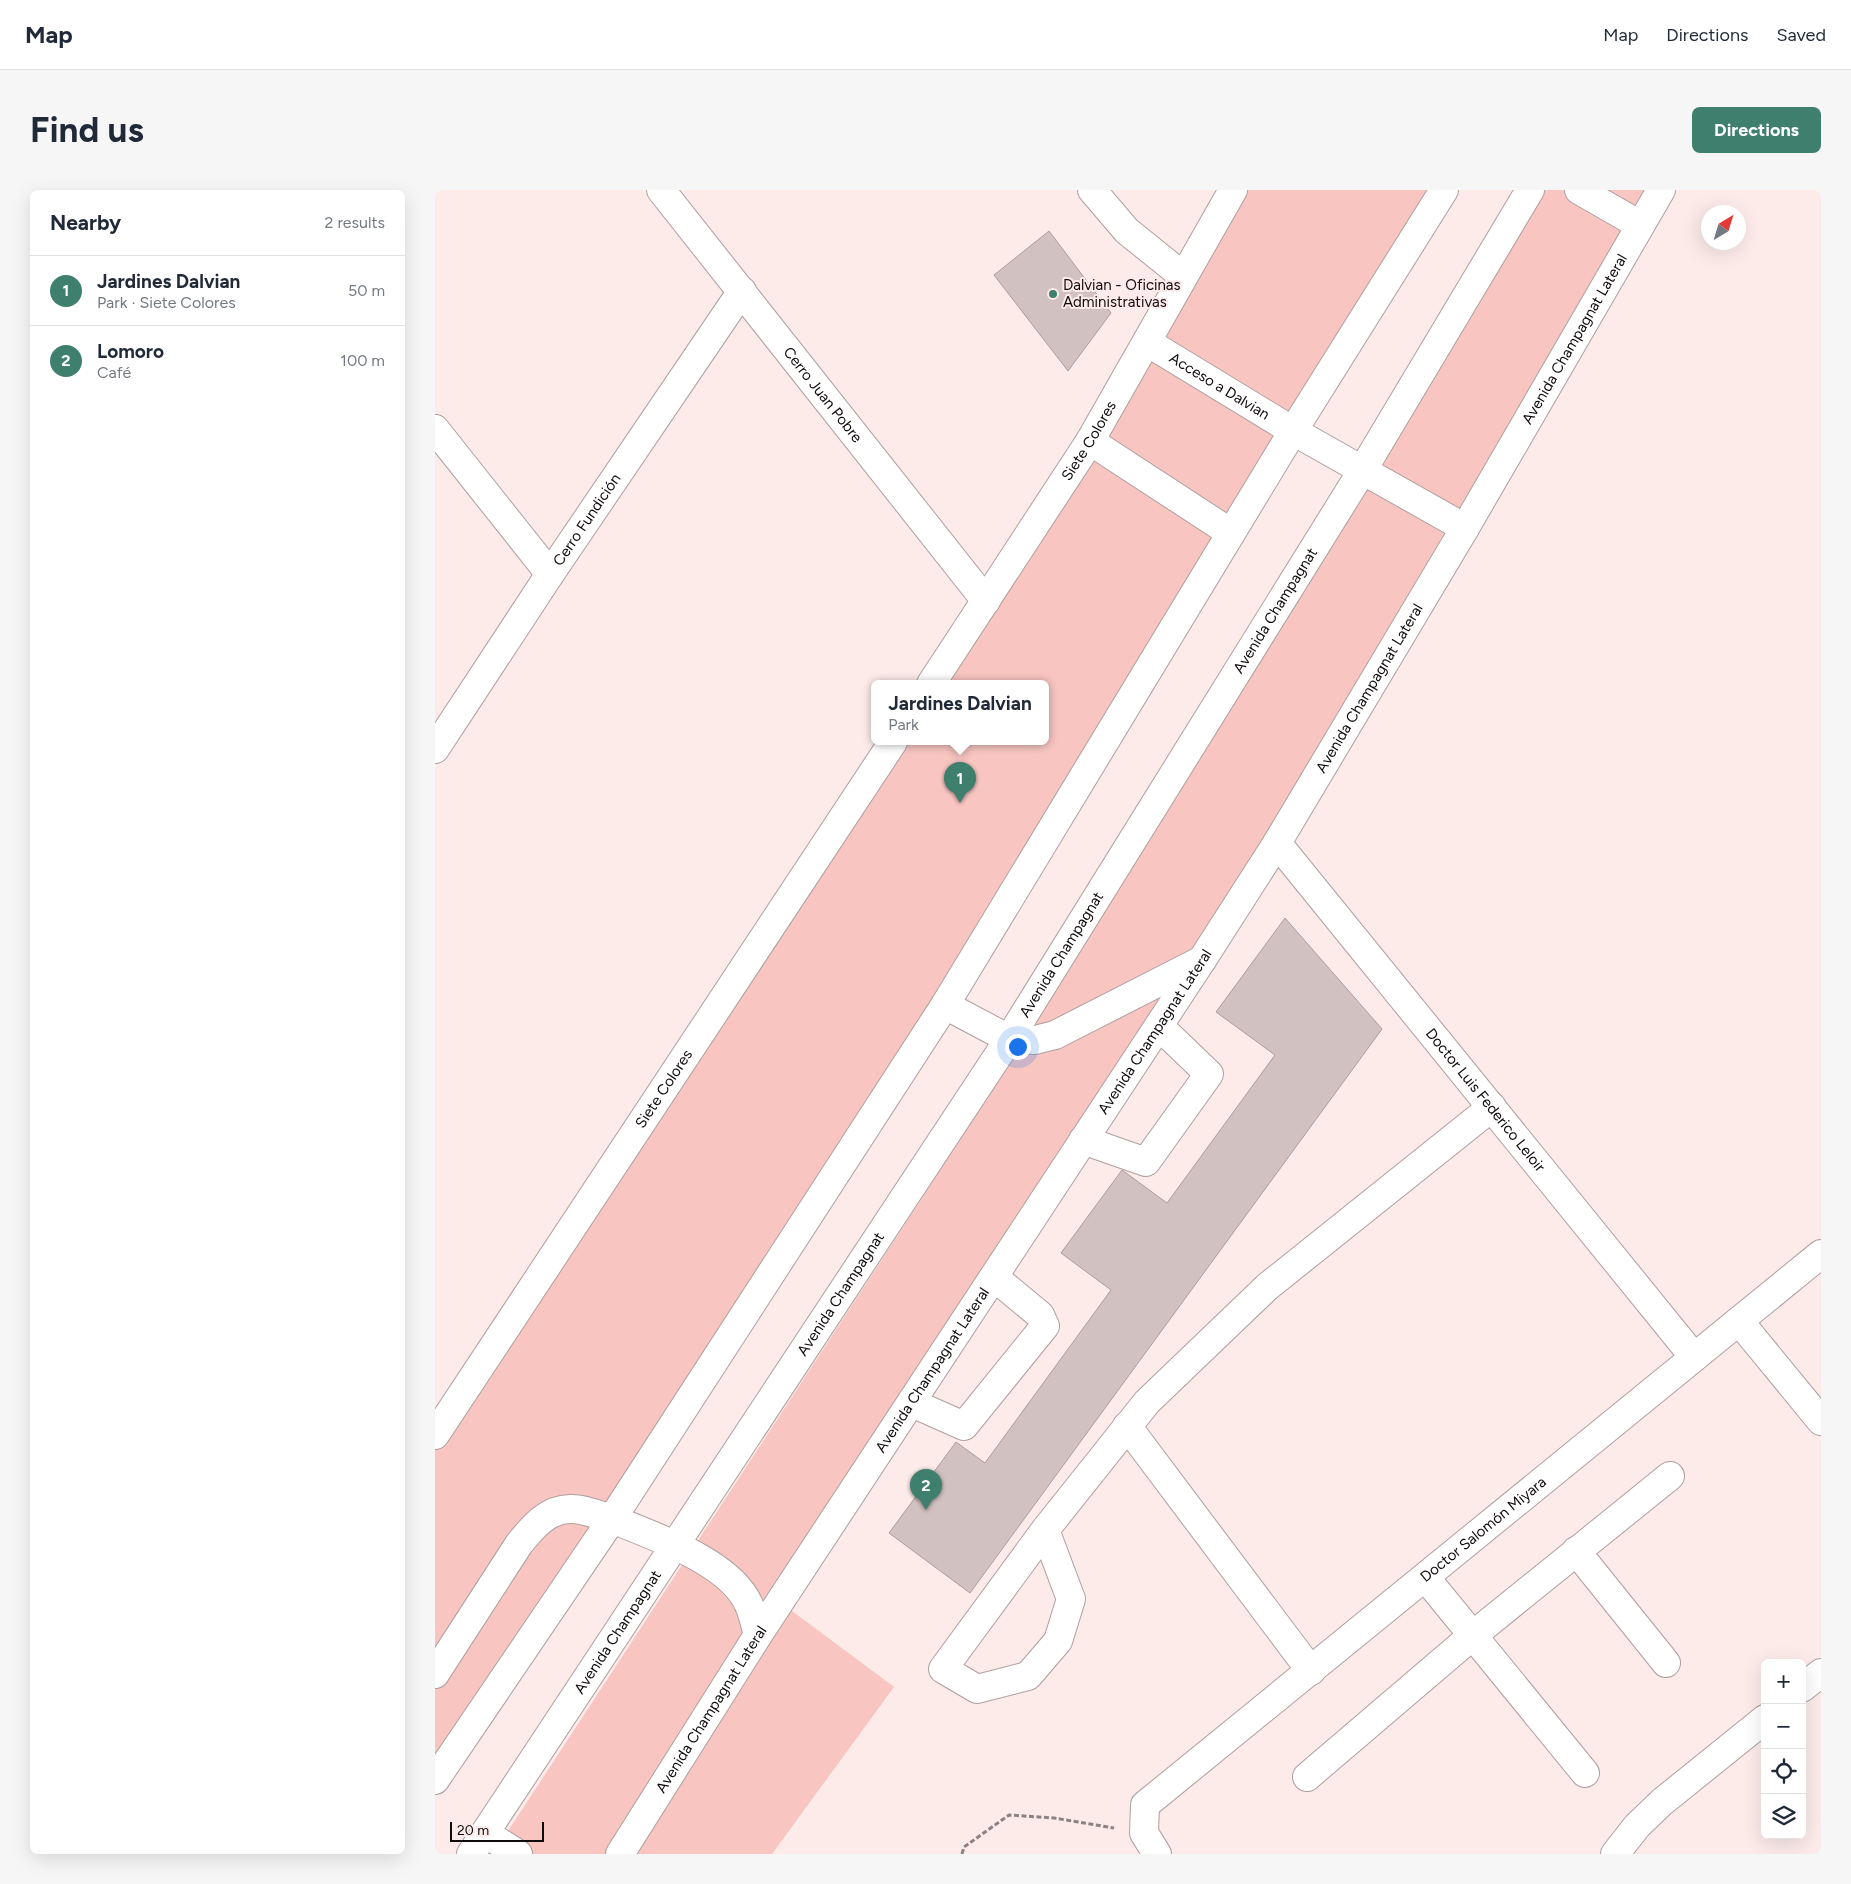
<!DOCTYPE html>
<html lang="en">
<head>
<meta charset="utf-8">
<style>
	body { margin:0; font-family:Figtree,sans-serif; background:#f6f6f7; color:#1f2937 }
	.controls { position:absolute; right:15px; bottom:15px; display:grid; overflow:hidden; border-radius:8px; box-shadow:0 5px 20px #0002 }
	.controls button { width:45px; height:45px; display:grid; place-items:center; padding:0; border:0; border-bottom:1px solid #e0e1e3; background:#fff; color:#1f2937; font:25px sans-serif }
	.compass { position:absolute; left:1266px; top:15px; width:45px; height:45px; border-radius:50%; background:#fff; box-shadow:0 5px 20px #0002; rotate:38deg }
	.scale { position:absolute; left:15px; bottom:12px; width:94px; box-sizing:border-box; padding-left:5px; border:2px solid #100b0b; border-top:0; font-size:14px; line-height:18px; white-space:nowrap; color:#100b0b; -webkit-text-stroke:4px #fcebe9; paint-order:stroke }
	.you { position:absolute; left:582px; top:856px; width:18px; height:18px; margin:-12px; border:4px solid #fff; border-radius:50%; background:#1a73e8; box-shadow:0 0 0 8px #1a73e833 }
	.badge { display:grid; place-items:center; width:32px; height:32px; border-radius:50%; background:#3f7f6e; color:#fff; font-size:16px; font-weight:700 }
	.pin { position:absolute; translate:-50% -41px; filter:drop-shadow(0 1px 2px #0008) }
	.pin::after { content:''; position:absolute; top:26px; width:18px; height:15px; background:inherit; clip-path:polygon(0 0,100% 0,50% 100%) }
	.popup { position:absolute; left:436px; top:490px; width:178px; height:65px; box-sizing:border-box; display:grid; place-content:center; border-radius:8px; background:#fff; filter:drop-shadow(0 1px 4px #0005); font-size:16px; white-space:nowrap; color:#747a83 }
	.popup b { font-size:19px; color:#1f2937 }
	.popup::after { content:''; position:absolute; left:50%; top:100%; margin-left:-10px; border:10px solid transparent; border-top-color:#fff }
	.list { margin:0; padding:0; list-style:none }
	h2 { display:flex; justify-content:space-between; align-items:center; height:65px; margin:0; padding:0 20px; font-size:21px }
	h2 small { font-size:16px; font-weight:400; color:#747a83 }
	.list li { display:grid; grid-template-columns:32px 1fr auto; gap:15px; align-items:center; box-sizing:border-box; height:70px; padding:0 20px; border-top:1px solid #e0e1e3 }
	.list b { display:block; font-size:19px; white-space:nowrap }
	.list p { margin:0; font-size:16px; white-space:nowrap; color:#747a83 }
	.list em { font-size:16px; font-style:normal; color:#747a83 }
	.icon { flex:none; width:28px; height:28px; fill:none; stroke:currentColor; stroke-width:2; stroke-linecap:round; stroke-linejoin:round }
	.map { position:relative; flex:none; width:1386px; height:1664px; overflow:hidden; border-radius:8px }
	header { display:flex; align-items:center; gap:30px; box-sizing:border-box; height:70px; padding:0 25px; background:#fff; border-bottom:1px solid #e0e1e3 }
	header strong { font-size:24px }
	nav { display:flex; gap:28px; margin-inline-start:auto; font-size:18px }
	.intro { display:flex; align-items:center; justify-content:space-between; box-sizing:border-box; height:120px; padding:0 30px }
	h1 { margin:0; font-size:35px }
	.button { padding:12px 22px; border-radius:8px; background:#3f7f6e; color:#fff; font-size:18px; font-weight:700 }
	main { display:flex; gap:30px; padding:0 30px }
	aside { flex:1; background:#fff; border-radius:8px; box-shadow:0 5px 20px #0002 }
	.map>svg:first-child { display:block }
	.green { fill:#f8c5c1 }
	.building { fill:#d1c1c0; stroke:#ac9c9b }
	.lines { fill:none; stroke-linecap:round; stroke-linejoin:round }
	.minor-casing { stroke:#af9f9e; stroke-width:30 }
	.major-casing { stroke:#af9f9e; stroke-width:30 }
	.path { stroke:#8d8281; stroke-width:3; stroke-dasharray:5 2.5; stroke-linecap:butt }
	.minor { stroke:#fff; stroke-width:28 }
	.major { stroke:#fff; stroke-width:28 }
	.poi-dot { fill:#3f7f6e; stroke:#fcebe9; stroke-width:2 }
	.labels { text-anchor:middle; stroke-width:4; stroke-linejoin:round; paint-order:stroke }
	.poi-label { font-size:15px; fill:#100b0b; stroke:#fcebe9; text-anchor:start }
	.street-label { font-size:15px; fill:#100b0b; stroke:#fcebe9 }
</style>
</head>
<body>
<header>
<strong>Map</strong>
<nav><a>Map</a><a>Directions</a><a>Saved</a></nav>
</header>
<div class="intro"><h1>Find us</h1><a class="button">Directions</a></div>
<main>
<aside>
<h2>Nearby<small>2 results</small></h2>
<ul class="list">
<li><span class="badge">1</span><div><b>Jardines Dalvian</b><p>Park · Siete Colores</p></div><em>50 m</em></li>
<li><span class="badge">2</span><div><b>Lomoro</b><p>Café</p></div><em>100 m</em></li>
</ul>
</aside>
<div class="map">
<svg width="1386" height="1664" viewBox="0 0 1386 1664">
	<rect width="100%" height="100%" fill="#fcebe9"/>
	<path class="green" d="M798,0H1009L796,343L0,1590V1245L458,552H610V494H496Z
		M1107,0H1213L765,755L337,1406L459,1497L337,1664H58L491,1002L850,429Z"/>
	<path class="building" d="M614,41L676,123L633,181L559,85Z
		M850,728L947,839L535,1403L454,1343L521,1252L550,1273L676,1100L626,1063L687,980L732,1013L840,865L781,822Z"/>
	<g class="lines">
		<defs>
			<g id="minor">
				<path id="s1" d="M226,0L551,411"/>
				<path d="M657,0L692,41L748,86"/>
				<path id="s2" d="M712,152L858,241"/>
				<path d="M0,239L115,384"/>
				<path d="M655,251L796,343"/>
				<path id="s3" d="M496,494L655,251L798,0"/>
				<path id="s4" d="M0,559L115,384L307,101"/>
				<path id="s5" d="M842,653L1259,1167"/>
				<path d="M648,950L711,972L774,884L724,836"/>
				<path d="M1304,1131L1386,1231"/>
				<path d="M477,1213L529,1236L610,1136L605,1125L559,1087"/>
				<path d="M692,1236L876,1481"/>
				<path id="s6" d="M0,1245L458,552"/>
				<path d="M610,1340L636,1409L623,1451L593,1486L542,1499L508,1479L610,1340L712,1212L832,1097L1057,917"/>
				<path d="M1141,1361L1231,1473"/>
				<path d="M990,1387L1150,1583"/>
				<path d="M0,1484L84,1354C97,1338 112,1319 135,1319C146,1318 166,1326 177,1329"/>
				<path d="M1367,1498L1386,1483"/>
				<path d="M872,1587L1037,1446L1235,1286"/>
				<path id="s7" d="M185,1664L323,1445L767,770L842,653L1030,338L1226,0"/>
				<path id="s8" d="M722,1664L709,1643L710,1615L1386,1064"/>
				<path d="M1180,1664L1202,1636L1227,1612L1330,1529"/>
			</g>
			<g id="major">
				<path d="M1144,0L1205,35"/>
				<path d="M858,241L1030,338"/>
				<path d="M510,815L574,849L600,850L620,845L767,770"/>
				<path d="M177,1329C218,1346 296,1372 314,1415C318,1424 320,1435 323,1445"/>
				<path d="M0,1590L177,1329L510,815L858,241L1009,0"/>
				<path d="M50,1643L83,1664"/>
				<path id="s9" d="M36,1664L574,849L927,281L1095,0"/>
			</g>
		</defs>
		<use href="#minor" class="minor-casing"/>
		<use href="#major" class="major-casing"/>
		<path class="path" d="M527,1664L529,1657L574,1625L619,1628L679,1638"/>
		<use href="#minor" class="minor"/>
		<use href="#major" class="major"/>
	</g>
	<circle class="poi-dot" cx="618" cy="104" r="5"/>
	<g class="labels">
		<g class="poi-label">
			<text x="628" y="100">Dalvian - Oficinas<tspan x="628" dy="17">Administrativas</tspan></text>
		</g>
		<g class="street-label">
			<text dy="5" stroke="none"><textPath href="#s7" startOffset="1791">Avenida Champagnat Lateral</textPath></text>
			<text dy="5" stroke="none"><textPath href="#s2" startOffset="85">Acceso a Dalvian</textPath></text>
			<text dy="5" stroke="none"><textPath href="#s1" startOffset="261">Cerro Juan Pobre</textPath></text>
			<text dy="5" stroke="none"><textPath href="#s3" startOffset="290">Siete Colores</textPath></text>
			<text dy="5" stroke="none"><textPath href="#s4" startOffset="275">Cerro Fundición</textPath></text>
			<text dy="5" stroke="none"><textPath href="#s9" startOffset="1481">Avenida Champagnat</textPath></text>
			<text dy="5" stroke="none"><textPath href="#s7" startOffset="1386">Avenida Champagnat Lateral</textPath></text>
			<text dy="5" stroke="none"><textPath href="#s9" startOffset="1076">Avenida Champagnat</textPath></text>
			<text dy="5" stroke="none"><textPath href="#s7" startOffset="981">Avenida Champagnat Lateral</textPath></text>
			<text dy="5" stroke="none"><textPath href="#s6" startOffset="415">Siete Colores</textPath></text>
			<text dy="5" stroke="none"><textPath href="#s5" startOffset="331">Doctor Luis Federico Leloir</textPath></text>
			<text dy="5" stroke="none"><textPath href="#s9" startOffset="671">Avenida Champagnat</textPath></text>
			<text dy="5" stroke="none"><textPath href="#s7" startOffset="576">Avenida Champagnat Lateral</textPath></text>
			<text dy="5" stroke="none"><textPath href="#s8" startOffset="489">Doctor Salomón Miyara</textPath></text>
			<text dy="5" stroke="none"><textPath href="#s9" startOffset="266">Avenida Champagnat</textPath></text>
			<text dy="5" stroke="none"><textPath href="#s7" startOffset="171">Avenida Champagnat Lateral</textPath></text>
		</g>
	</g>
</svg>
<div class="controls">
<button>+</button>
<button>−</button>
<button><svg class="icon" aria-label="locate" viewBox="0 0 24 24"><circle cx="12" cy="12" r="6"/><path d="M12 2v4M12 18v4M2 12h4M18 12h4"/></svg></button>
<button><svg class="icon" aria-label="layers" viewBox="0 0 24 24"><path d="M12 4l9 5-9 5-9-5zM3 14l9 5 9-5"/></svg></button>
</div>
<svg class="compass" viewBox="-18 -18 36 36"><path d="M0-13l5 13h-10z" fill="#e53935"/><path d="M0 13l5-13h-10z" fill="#747a83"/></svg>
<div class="scale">20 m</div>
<div class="you"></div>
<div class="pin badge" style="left:525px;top:613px">1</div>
<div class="popup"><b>Jardines Dalvian</b>Park</div>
<div class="pin badge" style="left:491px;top:1320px">2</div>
</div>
</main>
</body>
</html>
